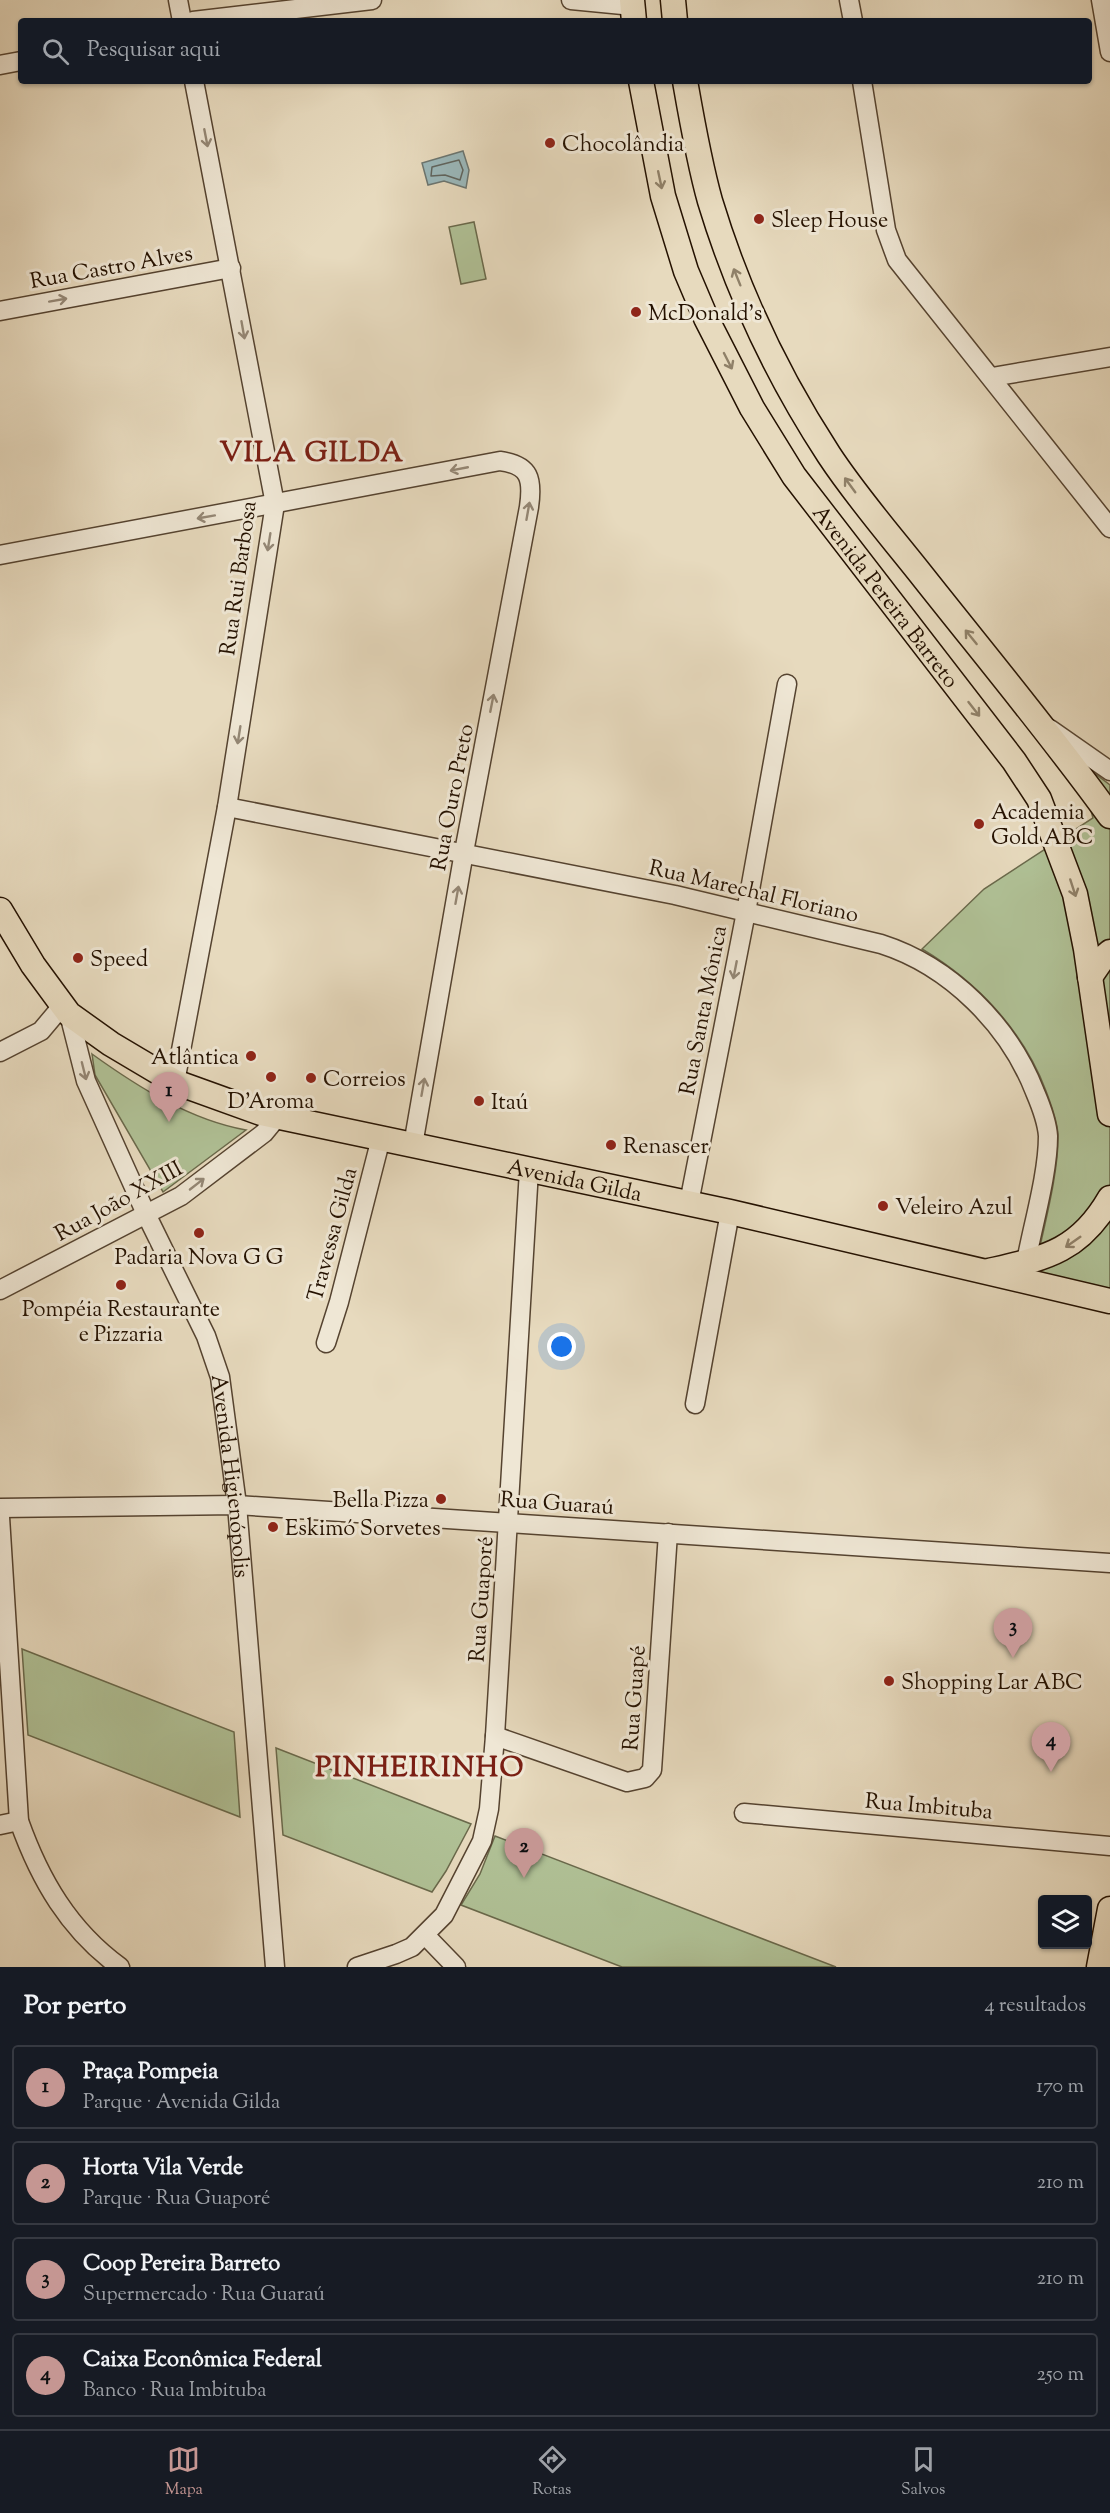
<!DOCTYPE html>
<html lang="pt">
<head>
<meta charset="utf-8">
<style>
	body { margin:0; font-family:"Sorts Mill Goudy",serif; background:#242831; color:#f1f3f6 }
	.controls { position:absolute; right:18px; bottom:18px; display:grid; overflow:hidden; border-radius:6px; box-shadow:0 2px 4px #0004 }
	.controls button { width:54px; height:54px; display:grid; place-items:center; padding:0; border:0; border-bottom:2px solid #363941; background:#171b24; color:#f1f3f6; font:30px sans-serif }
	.you { position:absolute; left:562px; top:1347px; width:21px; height:21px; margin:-15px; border:4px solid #fff; border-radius:50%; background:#1a73e8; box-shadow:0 0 0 9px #1a73e833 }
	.badge { display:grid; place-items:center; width:39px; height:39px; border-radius:50%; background:#c59692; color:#111; font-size:20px; font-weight:700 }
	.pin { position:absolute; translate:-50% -50px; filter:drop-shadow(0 2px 3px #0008) }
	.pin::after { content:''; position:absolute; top:32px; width:21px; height:18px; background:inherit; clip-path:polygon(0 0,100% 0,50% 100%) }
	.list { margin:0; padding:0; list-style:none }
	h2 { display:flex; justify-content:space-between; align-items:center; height:78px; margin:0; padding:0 24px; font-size:26px }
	h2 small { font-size:20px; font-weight:400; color:#9ea1a6 }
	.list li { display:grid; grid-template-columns:39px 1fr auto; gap:18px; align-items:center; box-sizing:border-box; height:84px; margin:0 12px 12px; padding:0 12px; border:2px solid #363941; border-radius:6px }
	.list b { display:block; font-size:22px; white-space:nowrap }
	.list p { margin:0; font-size:20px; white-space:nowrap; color:#9ea1a6 }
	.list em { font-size:20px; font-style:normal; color:#9ea1a6 }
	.icon { flex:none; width:33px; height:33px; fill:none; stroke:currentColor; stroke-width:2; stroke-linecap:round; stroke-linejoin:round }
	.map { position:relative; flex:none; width:1110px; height:1967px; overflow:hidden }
	.search { position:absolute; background:#171b24; box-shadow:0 2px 4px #0004; left:18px; right:18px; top:18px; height:66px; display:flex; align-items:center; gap:15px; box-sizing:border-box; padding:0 21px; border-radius:6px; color:#9ea1a6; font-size:22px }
	.sheet { height:462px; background:#171b24 }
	nav { display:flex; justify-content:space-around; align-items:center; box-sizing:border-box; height:84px; border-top:2px solid #363941; background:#171b24; font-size:16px; color:#9ea1a6 }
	nav a { display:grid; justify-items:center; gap:3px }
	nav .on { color:#c59692 }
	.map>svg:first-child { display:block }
	.green { fill:#b0c196; stroke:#6a694b; stroke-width:1.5 }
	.water { fill:#9ab8bb; stroke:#6b7570; stroke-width:1.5 }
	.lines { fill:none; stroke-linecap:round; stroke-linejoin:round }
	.shore { stroke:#5f645e; stroke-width:1.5 }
	.minor-casing { stroke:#554330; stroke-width:21 }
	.major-casing { stroke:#241100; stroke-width:27 }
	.minor { stroke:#efe7d5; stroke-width:18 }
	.major { stroke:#e7dabe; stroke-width:24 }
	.oneway { stroke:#948775 }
	.oneway2 { stroke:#8f8068 }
	.poi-dot { fill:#8f2418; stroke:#efe7d5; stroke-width:2 }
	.labels { text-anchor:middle; stroke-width:6; stroke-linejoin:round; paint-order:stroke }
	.poi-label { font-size:22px; fill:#241100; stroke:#efe7d5; text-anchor:start }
	.street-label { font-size:22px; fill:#241100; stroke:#efe7d5 }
	.district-label { font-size:28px; font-weight:bold; letter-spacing:1.5px; fill:#7a1f14; stroke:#efe7d5 }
</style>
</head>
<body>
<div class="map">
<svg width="1110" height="1967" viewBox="0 0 1110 1967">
	<rect width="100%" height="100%" fill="#e7dabe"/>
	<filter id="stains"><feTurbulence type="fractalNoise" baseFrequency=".00333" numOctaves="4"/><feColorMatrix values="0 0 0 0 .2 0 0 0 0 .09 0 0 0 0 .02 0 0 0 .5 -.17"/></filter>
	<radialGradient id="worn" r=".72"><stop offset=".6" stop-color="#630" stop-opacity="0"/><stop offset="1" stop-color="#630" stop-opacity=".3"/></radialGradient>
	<path class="green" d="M474,222L486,279L461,284L449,227Z
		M1077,760L1110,785V1292L1021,1272L1035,1269C1043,1230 1059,1173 1058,1134C1057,1119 1051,1105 1046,1091C1023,1030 977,982 922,949L984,889L1093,818Z
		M92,1054C138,1087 190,1120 246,1130L163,1192L95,1075Z
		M22,1649L234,1732L240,1817L28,1735Z
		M276,1748L471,1824L446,1871L432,1892L283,1835Z
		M495,1836L836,1967H622L461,1905L480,1874Z"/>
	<path class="water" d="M463,151L469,170L466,188L444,181L428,185L422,163Z"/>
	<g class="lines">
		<path class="shore" d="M459,160L463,170L460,180L445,175L431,176L432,167Z"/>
		<defs>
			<g id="minor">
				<path d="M178,0L182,21"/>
				<path d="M571,0L633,6"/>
				<path d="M849,0L853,21"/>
				<path d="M1101,0L1110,52"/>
				<path d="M193,21L372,0"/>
				<path d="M0,65L21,61"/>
				<path d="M862,81L886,230L897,260L1110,528"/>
				<path d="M0,311L231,268"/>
				<path d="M992,377L1110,357"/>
				<path d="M0,555L500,461C530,465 533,479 529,507L464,852L413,1145"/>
				<path d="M1050,729L1110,771"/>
				<path d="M227,807L675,895L881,944C950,966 1009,1025 1035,1092C1041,1106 1047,1121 1048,1136C1048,1174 1033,1224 1026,1262"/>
				<path id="s1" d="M69,1014L86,1081L147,1216L206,1336L220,1377L237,1505L275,1967"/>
				<path d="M0,1052L41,1031L62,1006"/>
				<path d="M175,1082L227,807L275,504L194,81"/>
				<path d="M689,1203L746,912L787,684"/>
				<path d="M0,1290L181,1196L264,1133L278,1116"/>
				<path d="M326,1343L339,1302L381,1138"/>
				<path d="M695,1404L730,1212"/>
				<path d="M0,1508L237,1505L1110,1563"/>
				<path d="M0,1517L19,1821C40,1880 69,1930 120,1967"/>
				<path d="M495,1736L627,1782L645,1778L652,1770L668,1533"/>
				<path d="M744,1813L1110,1846"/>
				<path d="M0,1825L19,1821"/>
				<path d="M425,1935L456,1967"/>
				<path d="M357,1967L396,1954L412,1947L444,1915L482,1841L489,1809L495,1736L529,1170"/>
			</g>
			<g id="major">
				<path d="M632,0L634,21"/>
				<path d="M673,0L675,21"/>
				<path id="s2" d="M641,81L663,196L686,271L706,318L752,408L794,476L1014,761L1039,799L1075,894L1086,949L1110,1114"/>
				<path d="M685,81C692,121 699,162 710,201C737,290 778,377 829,455C856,496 889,534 920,573C984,654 1050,733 1110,816"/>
				<path id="s3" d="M0,910L33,965L69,1014L111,1044L175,1082L261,1113L730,1212L1110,1301"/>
				<path d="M1090,977L1103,958L1110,952"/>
				<path d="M989,1271C1045,1258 1079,1252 1110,1198"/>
				<path d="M1099,1967L1110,1909"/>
			</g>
		</defs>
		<use href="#minor" class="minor-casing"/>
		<use href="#major" class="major-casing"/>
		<use href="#minor" class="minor"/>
		<use href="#major" class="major"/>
	</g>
	<defs><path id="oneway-shaft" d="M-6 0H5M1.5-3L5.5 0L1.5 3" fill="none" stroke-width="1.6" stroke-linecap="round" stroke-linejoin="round" transform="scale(1.5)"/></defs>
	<g class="oneway">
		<use href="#oneway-shaft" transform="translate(206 138) rotate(79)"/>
		<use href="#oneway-shaft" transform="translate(58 300) rotate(-10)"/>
		<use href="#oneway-shaft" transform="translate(243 330) rotate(80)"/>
		<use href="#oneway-shaft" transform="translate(459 469) rotate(169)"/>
		<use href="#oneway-shaft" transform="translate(528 511) rotate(-80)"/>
		<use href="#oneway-shaft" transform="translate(206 517) rotate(170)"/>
		<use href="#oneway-shaft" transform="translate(269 542) rotate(99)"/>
		<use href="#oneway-shaft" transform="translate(492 703) rotate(-79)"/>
		<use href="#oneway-shaft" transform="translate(239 735) rotate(99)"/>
		<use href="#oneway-shaft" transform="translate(457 895) rotate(-80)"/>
		<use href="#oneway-shaft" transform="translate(735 970) rotate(101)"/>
		<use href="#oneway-shaft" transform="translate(84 1071) rotate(76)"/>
		<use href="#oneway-shaft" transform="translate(423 1087) rotate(-80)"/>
		<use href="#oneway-shaft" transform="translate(197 1184) rotate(-38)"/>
	</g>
	<g class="oneway2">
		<use href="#oneway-shaft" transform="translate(660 180) rotate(78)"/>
		<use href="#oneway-shaft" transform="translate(737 277) rotate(-112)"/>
		<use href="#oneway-shaft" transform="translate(728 361) rotate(63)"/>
		<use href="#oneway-shaft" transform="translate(850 485) rotate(-126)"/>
		<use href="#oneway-shaft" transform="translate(971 637) rotate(-129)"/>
		<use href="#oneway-shaft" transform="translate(974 709) rotate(52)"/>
		<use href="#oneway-shaft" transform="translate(1073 888) rotate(72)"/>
		<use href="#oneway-shaft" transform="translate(1073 1242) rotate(145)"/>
	</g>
	<g class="poi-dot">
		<circle cx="550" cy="143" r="6"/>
		<circle cx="759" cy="219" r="6"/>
		<circle cx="636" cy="312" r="6"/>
		<circle cx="979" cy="824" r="6"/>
		<circle cx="78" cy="958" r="6"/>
		<circle cx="251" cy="1056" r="6"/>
		<circle cx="271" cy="1077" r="6"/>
		<circle cx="311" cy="1078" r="6"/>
		<circle cx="479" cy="1101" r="6"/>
		<circle cx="611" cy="1145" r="6"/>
		<circle cx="883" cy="1206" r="6"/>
		<circle cx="199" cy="1233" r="6"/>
		<circle cx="121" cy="1285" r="6"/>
		<circle cx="441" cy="1499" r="6"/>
		<circle cx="273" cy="1527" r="6"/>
		<circle cx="889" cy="1681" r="6"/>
	</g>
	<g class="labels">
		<g class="poi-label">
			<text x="562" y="151">Chocolândia</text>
			<text x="771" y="227">Sleep House</text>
			<text x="648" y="320">McDonald's</text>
			<text x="991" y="819">Academia<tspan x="991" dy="25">Gold ABC</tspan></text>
			<text x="90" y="966">Speed</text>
			<text x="239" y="1064" text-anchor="end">Atlântica</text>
			<text x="323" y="1086">Correios</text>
			<text x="271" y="1108" text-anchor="middle">D'Aroma</text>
			<text x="491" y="1109">Itaú</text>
			<text x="623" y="1153">Renascer</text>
			<text x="895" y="1214">Veleiro Azul</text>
			<text x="199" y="1264" text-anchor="middle">Padaria Nova G G</text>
			<text x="121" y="1316" text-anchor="middle">Pompéia Restaurante<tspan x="121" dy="25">e Pizzaria</tspan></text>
			<text x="429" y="1507" text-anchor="end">Bella Pizza</text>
			<text x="285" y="1535">Eskimó Sorvetes</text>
			<text x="901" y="1689">Shopping Lar ABC</text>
		</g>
		<g class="street-label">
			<text transform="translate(111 266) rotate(-10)" y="8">Rua Castro Alves</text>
			<text transform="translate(237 578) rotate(-82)" y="8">Rua Rui Barbosa</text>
			<text dy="8" stroke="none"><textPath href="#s2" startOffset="579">Avenida Pereira Barreto</textPath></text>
			<text transform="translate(451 797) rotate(-79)" y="8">Rua Ouro Preto</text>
			<text transform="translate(754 890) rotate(13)" y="8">Rua Marechal Floriano</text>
			<text transform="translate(702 1010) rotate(-79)" y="8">Rua Santa Mônica</text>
			<text dy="8" stroke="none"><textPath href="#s3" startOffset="663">Avenida Gilda</textPath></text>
			<text transform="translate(118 1200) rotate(-29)" y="8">Rua João XXIII</text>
			<text transform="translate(331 1234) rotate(-75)" y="8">Travessa Gilda</text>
			<text dy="8" stroke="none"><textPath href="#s1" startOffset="494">Avenida Higienópolis</textPath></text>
			<text transform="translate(557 1502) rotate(4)" y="8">Rua Guaraú</text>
			<text transform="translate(480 1599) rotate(-86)" y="8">Rua Guaporé</text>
			<text transform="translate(633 1698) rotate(-86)" y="8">Rua Guapé</text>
			<text transform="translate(929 1805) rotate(5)" y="8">Rua Imbituba</text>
		</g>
		<g class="district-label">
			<text x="312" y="461">VILA GILDA</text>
			<text x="420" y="1776">PINHEIRINHO</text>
		</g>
	</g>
	<rect width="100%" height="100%" filter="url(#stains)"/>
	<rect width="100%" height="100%" fill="url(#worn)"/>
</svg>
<div class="controls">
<button><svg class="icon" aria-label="layers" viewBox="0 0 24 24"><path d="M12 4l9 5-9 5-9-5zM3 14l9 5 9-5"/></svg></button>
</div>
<div class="you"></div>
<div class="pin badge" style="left:169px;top:1122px">1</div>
<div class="pin badge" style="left:524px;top:1878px">2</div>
<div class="pin badge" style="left:1013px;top:1658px">3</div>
<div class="pin badge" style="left:1051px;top:1772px">4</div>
<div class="search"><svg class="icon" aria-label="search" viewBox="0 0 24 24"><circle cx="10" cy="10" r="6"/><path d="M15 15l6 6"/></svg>Pesquisar aqui</div>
</div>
<section class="sheet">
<h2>Por perto<small>4 resultados</small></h2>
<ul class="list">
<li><span class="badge">1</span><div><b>Praça Pompeia</b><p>Parque · Avenida Gilda</p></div><em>170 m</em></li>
<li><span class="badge">2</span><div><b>Horta Vila Verde</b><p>Parque · Rua Guaporé</p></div><em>210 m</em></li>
<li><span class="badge">3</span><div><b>Coop Pereira Barreto</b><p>Supermercado · Rua Guaraú</p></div><em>210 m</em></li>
<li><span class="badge">4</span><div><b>Caixa Econômica Federal</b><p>Banco · Rua Imbituba</p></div><em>250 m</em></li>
</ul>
</section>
<nav>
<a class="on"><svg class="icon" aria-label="map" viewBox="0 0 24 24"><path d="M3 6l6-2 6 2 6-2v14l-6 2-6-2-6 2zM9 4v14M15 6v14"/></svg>Mapa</a>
<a><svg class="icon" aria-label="directions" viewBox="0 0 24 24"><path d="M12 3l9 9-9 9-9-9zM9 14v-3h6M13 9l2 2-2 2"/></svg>Rotas</a>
<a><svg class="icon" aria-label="saved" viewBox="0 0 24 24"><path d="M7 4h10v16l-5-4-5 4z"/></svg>Salvos</a>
</nav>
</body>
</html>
